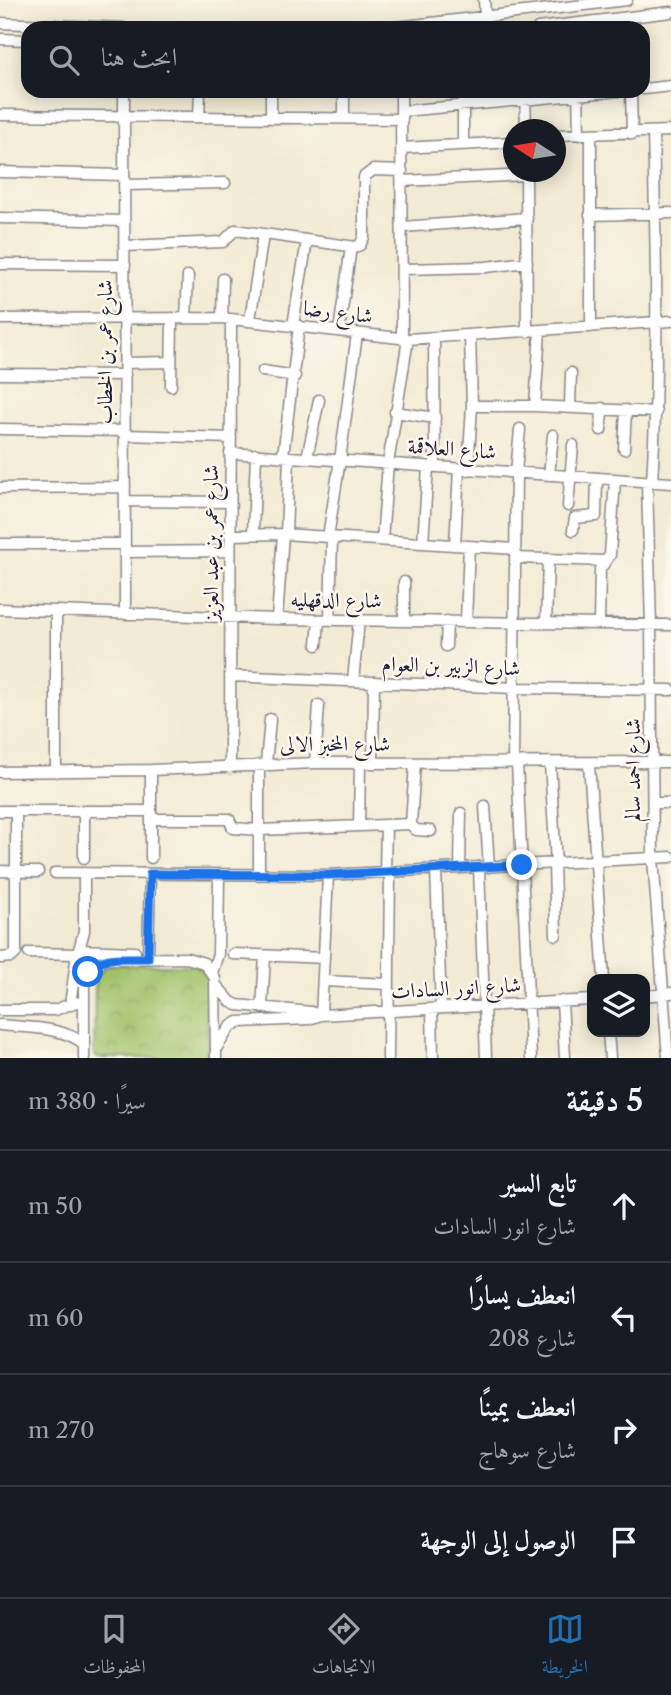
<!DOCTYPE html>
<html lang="ar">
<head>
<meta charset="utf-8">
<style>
	body { margin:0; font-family:"Libre Caslon Text",Amiri,serif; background:#20242c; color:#f1f3f6; direction:rtl }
	.controls { position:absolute; right:21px; bottom:21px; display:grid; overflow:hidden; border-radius:14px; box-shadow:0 4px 18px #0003 }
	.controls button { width:63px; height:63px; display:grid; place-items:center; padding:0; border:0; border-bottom:2px solid #363941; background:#171b24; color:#f1f3f6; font:35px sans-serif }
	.compass { position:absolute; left:503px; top:119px; width:63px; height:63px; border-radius:50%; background:#171b24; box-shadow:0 4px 18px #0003; rotate:282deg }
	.stop { position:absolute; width:21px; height:21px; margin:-16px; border:5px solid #1a73e8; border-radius:50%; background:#fff }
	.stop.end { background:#1a73e8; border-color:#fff; box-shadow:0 2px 7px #0008 }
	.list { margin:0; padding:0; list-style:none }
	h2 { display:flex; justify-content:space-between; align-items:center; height:91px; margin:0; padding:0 28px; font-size:30px }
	h2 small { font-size:23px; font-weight:400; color:#9ea1a6 }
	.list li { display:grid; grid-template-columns:46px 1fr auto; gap:21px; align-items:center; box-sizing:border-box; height:112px; padding:0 28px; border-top:2px solid #363941 }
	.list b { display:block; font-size:26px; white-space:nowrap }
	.list p { margin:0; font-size:23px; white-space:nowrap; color:#9ea1a6 }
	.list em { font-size:23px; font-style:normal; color:#9ea1a6 }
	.icon { flex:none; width:38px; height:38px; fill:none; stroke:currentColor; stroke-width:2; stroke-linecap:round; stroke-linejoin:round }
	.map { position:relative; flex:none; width:671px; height:1058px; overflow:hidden; direction:ltr }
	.search { position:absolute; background:#171b24; box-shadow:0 4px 18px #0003; left:21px; right:21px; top:21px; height:77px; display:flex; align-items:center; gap:18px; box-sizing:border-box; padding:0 24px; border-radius:21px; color:#9ea1a6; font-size:26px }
	.sheet { height:539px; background:#171b24 }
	nav { display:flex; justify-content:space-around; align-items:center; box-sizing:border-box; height:98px; border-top:2px solid #363941; background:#171b24; font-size:19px; color:#9ea1a6 }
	nav a { display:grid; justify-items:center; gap:4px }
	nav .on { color:#1f6fb2 }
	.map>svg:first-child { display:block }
	.park { fill:url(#park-crowns); stroke:#627253; stroke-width:2 }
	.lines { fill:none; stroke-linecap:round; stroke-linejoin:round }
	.minor-casing { stroke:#8a8688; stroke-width:13 }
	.minor { stroke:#fff; stroke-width:10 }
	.route { stroke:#1a73e8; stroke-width:9 }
	.labels { text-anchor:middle; stroke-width:5; stroke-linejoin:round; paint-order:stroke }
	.street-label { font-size:21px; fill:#22223b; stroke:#fbf7ec }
</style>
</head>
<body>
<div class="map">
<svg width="671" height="1058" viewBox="0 0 671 1058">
	<defs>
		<pattern id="park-crowns" width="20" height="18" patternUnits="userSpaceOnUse" patternTransform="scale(1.75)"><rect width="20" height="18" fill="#a2c26b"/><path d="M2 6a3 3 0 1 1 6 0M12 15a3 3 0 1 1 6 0" fill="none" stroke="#8ba65e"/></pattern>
	</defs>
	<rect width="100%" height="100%" fill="#fbf7ec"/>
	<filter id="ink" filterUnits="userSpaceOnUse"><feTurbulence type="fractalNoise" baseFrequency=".0143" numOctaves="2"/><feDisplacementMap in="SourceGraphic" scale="14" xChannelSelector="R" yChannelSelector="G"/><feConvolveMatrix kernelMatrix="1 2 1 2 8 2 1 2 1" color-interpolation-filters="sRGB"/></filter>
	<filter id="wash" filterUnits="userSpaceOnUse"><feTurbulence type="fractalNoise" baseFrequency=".00686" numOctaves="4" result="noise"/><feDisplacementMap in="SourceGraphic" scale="28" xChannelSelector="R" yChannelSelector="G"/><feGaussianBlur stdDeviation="1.57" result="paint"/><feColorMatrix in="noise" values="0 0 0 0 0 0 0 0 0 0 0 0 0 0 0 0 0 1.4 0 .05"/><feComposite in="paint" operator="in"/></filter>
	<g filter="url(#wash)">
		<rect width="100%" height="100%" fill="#f2ebd4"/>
		<path class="park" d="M107,965H196L207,976L208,1058H97L94,1053L95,978Z"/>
	</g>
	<g filter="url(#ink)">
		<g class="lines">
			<defs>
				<path id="minor" d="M484,0L485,16
					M0,23L123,28
					M388,28L627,0
					M538,28L671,12
					M0,39L28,40
					M643,89L671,86
					M124,91L125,614
					M401,91L402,339
					M525,91L526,130
					M578,91L579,135
					M631,91L632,134
					M402,111L620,91
					M0,115L402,119
					M199,117L200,91
					M271,118V91
					M344,118V91
					M591,134V327
					M556,135L671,131
					M463,145V91
					M402,148L514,142
					M0,172L124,175
					M526,172L527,332
					M402,181L526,175
					M124,185L225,183
					M590,215L671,213
					M0,218L124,221
					M402,227L527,218
					M125,246L223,242L235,230L356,247L360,245L364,237V177L373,170L402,171
					M0,264L125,265
					M402,269L486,267L527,262
					M186,318L188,276
					M222,318L223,279
					M0,319L222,318L408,339L671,321
					M250,320L263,235
					M293,325L307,241
					M339,331L351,247
					M434,339L435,467
					M125,363L171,362
					M263,371L295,376
					M0,374L125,375
					M171,386L172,318
					M472,406H535L656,412
					M535,406L540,331
					M570,407L571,373
					M395,412L435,418
					M0,429L125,431
					M601,430L602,408
					M125,435L231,438
					M624,449L626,410
					M230,453L671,483
					M283,456L299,326
					M307,458L319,400
					M340,460L357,334
					M468,470L472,406L470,336
					M549,475L553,435
					M647,482L651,626L653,858L668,1058
					M652,482C659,365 656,249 653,132
					M0,488L125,487
					M125,501L230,502
					M568,506L573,445
					M573,530L575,518L596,516L597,478
					M253,534L256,454
					M286,534L289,457
					M230,535L283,534L515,549
					M328,537L340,460
					M382,540L388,464L408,339
					M423,543L428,467
					M0,544H125
					M455,545L459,469
					M125,552L230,551
					M515,558L606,561
					M0,609L277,619L671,625
					M277,619L283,534
					M330,620L332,537
					M404,621V582
					M466,621L469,546
					M546,623L548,559
					M599,624L600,569L610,555L615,480
					M317,645L319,620
					M446,646L447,621
					M230,676L515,688L671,690
					M353,681L359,620
					M315,763L319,705
					M373,763L374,682
					M513,763L516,473L520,429
					M517,763L531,1058
					M550,763L556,864
					M266,764L270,719
					M589,764L604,979
					M230,768L231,319
					M0,772L151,770L315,763L671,762
					M56,772V612
					M653,803H671
					M485,806L489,867
					M0,811H151
					M151,819H229L233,828L259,830L411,824L415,763
					M410,824L416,830L431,831
					M359,826L360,763
					M84,858V811
					M151,858V770
					M554,864L556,935
					M479,867L486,1058
					M460,868L461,813
					M436,870L441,1008
					M0,871L38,872
					M385,872L386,825
					M55,873L328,875L671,857
					M259,875V765
					M80,950L135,952
					M29,953L78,954
					M233,954L324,958
					M0,958L12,957L16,953V811
					M148,958L150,874
					M212,973L218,954L219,875
					M323,981L389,984
					M216,985L231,1002L237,1005L311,1012L321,1015
					M645,996L671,993
					M562,1001L565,1058
					M70,1005L76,961L84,931V873
					M262,1008L265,956
					M432,1009L433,1058
					M0,1010H55L76,1002
					M321,1015L328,875
					M0,1025C26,1028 63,1026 84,1044
					M608,1032L610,1058
					M217,1047L230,1027L238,1022L309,1019L321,1015L592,1000
					M84,1058V984L91,968L107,959L187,958L204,963L215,978L216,1058
					M388,1058L390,872"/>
			</defs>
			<use href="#minor" class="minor-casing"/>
			<use href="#minor" class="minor"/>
		</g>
	</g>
	<g class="lines" filter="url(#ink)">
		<path class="route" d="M88,972C102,953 127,959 148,958L150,874L328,875L522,865"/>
	</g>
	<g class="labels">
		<g class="street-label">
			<text transform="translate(338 312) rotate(7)" y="7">شارع رضا</text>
			<text transform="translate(105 352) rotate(-90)" y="7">شارع عمر بن الخطاب</text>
			<text transform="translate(452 449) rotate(4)" y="7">شارع العلاقمة</text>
			<text transform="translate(211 543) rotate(-90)" y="7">شارع عمر بن عبد العزيز</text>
			<text transform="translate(336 600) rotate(1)" y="7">شارع الدقهليه</text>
			<text transform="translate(451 666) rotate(2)" y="7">شارع الزبير بن العوام</text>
			<text x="335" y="751">شارع المخبز الالى</text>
			<text transform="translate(633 770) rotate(-90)" y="7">شارع احمد سالم</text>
			<text transform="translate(456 988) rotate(-3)" y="7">شارع انور السادات</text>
		</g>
	</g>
</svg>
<div class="controls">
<button><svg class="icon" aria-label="layers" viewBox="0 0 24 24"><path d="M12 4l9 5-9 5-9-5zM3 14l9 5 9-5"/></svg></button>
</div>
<svg class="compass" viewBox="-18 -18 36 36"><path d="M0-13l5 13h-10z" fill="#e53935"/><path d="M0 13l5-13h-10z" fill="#9ea1a6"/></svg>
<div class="stop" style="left:88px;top:972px"></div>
<div class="stop end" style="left:522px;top:865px"></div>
<div class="search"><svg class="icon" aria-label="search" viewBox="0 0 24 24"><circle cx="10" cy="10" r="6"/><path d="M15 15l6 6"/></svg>ابحث هنا</div>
</div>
<section class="sheet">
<h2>5 دقيقة<small>سيرًا · 380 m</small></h2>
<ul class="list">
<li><svg class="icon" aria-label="ahead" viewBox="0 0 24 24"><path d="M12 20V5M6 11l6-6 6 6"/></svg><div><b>تابع السير</b><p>شارع انور السادات</p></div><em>50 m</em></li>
<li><svg class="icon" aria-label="left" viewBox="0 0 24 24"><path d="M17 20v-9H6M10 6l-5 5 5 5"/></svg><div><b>انعطف يسارًا</b><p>شارع 208</p></div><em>60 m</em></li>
<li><svg class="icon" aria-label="right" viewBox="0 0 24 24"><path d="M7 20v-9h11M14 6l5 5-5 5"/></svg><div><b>انعطف يمينًا</b><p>شارع سوهاج</p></div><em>270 m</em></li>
<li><svg class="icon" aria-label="arrive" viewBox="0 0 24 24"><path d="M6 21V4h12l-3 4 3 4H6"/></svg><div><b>الوصول إلى الوجهة</b></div></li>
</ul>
</section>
<nav>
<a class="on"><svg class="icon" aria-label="map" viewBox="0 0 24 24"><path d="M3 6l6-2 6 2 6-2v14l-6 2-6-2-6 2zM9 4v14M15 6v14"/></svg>الخريطة</a>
<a><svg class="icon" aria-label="directions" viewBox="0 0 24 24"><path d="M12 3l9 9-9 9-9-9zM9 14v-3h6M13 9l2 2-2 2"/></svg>الاتجاهات</a>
<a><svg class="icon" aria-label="saved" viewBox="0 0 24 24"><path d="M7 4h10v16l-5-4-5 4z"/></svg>المحفوظات</a>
</nav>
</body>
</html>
